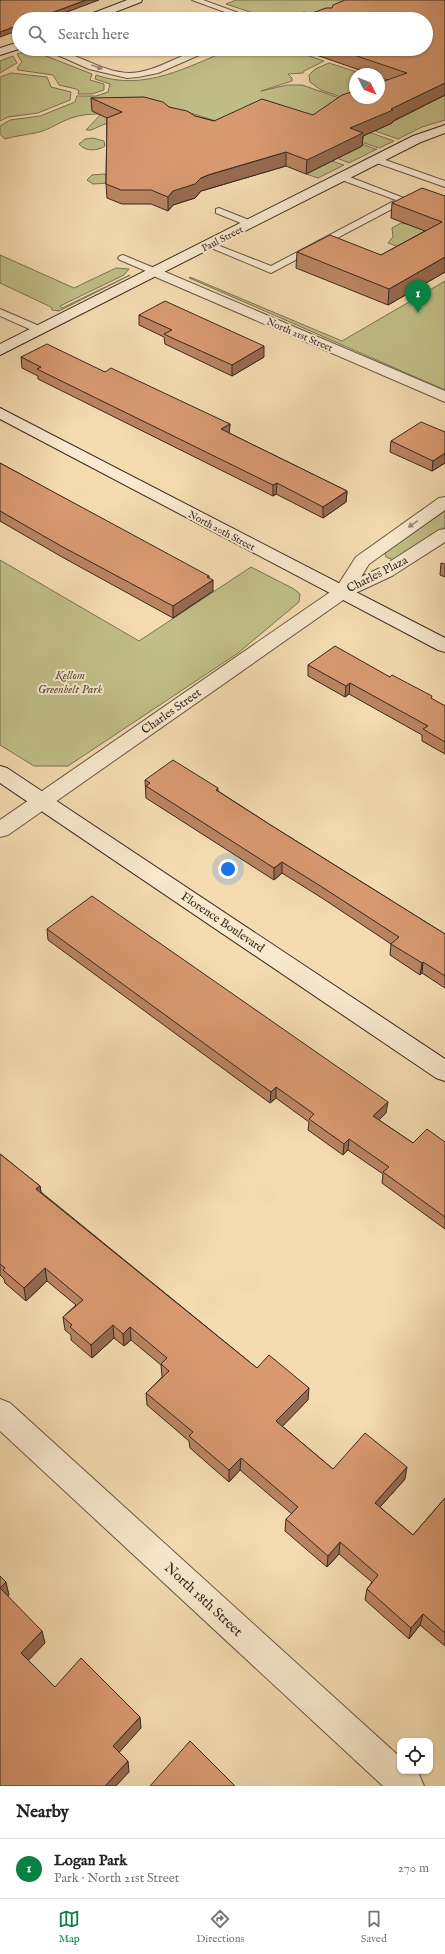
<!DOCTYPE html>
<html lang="en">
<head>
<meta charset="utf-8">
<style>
	body { margin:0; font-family:"IM FELL English",serif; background:#f2f2f2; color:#222 }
	.controls { position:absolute; right:12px; bottom:12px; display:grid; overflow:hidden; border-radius:8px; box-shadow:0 1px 3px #0004 }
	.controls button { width:36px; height:36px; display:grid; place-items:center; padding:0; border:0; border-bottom:1px solid #e0e0e0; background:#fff; color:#222; font:20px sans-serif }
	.compass { position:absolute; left:349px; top:68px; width:36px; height:36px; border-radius:50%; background:#fff; box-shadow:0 1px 3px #0004; rotate:132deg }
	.you { position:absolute; left:228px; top:869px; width:14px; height:14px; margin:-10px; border:3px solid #fff; border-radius:50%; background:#1a73e8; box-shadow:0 0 0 6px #1a73e833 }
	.badge { display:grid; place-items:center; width:26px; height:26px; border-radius:50%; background:#0b8043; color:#fff; font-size:13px; font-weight:700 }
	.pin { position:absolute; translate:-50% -33px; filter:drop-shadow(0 1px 2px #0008) }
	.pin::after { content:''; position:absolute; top:21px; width:14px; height:12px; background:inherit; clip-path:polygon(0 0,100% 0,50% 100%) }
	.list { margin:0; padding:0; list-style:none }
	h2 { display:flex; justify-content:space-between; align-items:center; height:52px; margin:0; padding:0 16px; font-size:17px }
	h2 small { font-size:13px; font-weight:400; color:#767676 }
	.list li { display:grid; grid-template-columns:26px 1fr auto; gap:12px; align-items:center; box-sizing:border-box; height:60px; padding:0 16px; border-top:1px solid #e0e0e0 }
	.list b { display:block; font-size:15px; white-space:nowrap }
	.list p { margin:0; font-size:13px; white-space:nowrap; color:#767676 }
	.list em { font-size:13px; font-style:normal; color:#767676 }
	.icon { flex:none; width:22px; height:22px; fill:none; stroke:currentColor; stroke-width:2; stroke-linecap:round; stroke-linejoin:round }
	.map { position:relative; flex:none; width:445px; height:1786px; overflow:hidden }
	.search { position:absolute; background:#fff; box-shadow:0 1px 3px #0004; left:12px; right:12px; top:12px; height:44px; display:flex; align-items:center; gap:10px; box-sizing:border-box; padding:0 14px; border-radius:22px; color:#767676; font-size:15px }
	.sheet { height:112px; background:#fff }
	nav { display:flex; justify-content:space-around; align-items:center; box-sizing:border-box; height:56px; border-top:1px solid #e0e0e0; background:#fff; font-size:11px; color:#767676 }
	nav a { display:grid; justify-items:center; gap:2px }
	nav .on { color:#0b8043 }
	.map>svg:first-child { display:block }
	.green { fill:#c1be87; stroke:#7c7354 }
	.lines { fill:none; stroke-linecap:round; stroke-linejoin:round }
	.lane-casing { stroke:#675545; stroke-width:2 }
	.street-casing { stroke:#675545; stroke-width:2 }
	.secondary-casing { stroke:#382821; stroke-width:2 }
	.lane { fill:#f8e8cc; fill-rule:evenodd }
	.street { fill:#f8e8cc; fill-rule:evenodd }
	.secondary { fill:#f8e8cc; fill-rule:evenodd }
	.wall { fill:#ba8461; stroke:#382821 }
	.shaded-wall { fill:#976b4f; stroke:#382821 }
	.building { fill:#d89971; stroke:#382821 }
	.oneway { fill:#988876 }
	.labels { text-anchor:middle; stroke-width:4; stroke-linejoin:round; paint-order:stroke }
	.far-street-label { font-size:10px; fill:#382821; stroke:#f8e8cc }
	.street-label { font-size:12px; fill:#382821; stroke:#f8e8cc }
	.park-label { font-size:12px; font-style:italic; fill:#5a4e3a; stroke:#f8e8cc }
	.near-street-label { font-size:14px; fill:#382821; stroke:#f8e8cc }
</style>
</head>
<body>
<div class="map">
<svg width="445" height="1786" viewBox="0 0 445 1786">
	<rect width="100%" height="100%" fill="#f4dbb0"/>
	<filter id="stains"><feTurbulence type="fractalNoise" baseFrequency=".005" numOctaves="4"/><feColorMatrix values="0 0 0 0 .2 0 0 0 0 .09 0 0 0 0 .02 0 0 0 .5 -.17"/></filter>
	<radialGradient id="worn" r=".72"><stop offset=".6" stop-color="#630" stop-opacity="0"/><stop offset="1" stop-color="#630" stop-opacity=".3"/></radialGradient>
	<path class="green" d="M236,0H350L315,15L298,19H265L256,14L226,4Z
		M231,49H288L324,61L304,71L303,73L288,74L292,78V81L261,91L287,85H302L348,101L317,116L222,123L185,111L105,124L91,130H86L101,114C88,114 76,115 64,121C55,125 46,131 35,133C25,135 15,136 5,139L0,134V126L10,120L40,116L75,102L77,96H96L108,92L110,84L95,79L96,75C144,92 187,67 231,49Z
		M25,52L41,54L92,74L90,80L104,84V90L92,94H78L79,91L76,89L59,85L53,75L18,70L17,68L22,62L17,54Z
		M13,56L17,63L0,73V61Z
		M329,63L363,74H355V98L350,100L321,90L310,82L309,75L315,69Z
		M11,73L47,77L51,87L71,92L70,100L38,113L8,117L0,121V77Z
		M445,95V120L422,127L398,139L375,131Z
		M352,126L394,141L379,148L344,136Z
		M93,138L104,141L105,146C98,151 85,152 79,144L85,139Z
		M346,138L375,149H377L349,163L337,158Z
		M332,161L344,165L318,178L306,174Z
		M104,174L107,175L109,183L93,184L87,180L92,175Z
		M401,223L407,224L445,238L405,249L388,243L393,237L392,228Z
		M0,255L74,288L116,268L129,269L124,275L60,306L62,308L130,275L59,311L52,310L51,307L0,283Z
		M190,277L342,341L445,281V390L194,280L189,278Z
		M445,511V527L399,559L393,560L386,557L385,554L387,551Z
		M0,560L139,641L251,567L294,589L300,594L299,602L238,653L68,766H34L0,745Z"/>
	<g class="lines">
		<defs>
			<path id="lane" d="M192,0H203L255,19H244Z
				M44,49C73,49 99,72 129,73C159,73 183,49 213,49L158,73L138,77L127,78L89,69Z
				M377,157L445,181V187L374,162V158Z
				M342,174L409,200L271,273L204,245L206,243H212L271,266L396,200L339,179L338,177Z
				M219,208L254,222L256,224L254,226H248L216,213V209Z
				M123,255L159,270L161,272L156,275L153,274L120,260L118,258L120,256Z
				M0,309L44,328L45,330L44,332H36L0,316Z"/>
			<path id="street" d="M156,268L445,391V402L151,275L149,272L151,269Z
				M445,497V510L369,564L361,577L380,568L439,530L445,529V542L392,576L349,596L8,835L0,837V820L336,588L356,557L439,498Z
				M0,1399L10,1403L400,1757V1771H415L419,1774L424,1786H383L0,1431Z"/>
			<path id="secondary" d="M127,0H142L141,2L97,19H81L83,17Z
				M19,42V49L0,55V48Z
				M445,125V133L421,142L0,355V344L413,136Z
				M0,408L445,638V652L438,650L0,419Z
				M0,766L7,768L445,1059V1081L436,1078L0,783Z"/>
		</defs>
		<use href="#lane" class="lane-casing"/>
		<use href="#street" class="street-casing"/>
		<use href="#secondary" class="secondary-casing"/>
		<use href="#lane" class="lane"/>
		<use href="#street" class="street"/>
		<use href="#secondary" class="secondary"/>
	</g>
	<path class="wall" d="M445,0V95L393,121L392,123L363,136L362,146L306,174L286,166L208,189L201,191L195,198L173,205L168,211L151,204H122L107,198L106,184L107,118L92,111L91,98L169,107L195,116L214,121L313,115L388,80L379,77V74H371L299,49H426L310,14Z
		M445,196V272L388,305L296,268L297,252L381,255L425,231L391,218L392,203Z
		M139,315L264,357L232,376L165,344L164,337L139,325Z
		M21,357L105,372L230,424L229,433L347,491L346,502L323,518L276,494L273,496L38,379V376L22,368Z
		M445,432V463L432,471L390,452L391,441Z
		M0,463L209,578L213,591L173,618L62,557L0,521Z
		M441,563L445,564V577L440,575Z
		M308,665L390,677L445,706V754L422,741V735L349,694L345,697L308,676Z
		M145,780L218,788V791L269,824L445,934V988L422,973L420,975L390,955L391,944L322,898L282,873L274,880L146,798Z
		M47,929L386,1113L379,1120L413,1143L445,1142V1229L382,1183L383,1174L348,1150L343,1155L308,1130L309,1122L276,1098L270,1103L48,940Z
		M0,1154L40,1186L41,1192L257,1368L308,1400L282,1426L333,1469L405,1479L380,1507L413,1535L445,1498V1646L420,1625L409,1639L365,1600L367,1589L372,1582L339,1554L327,1567L285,1531L286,1519L292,1514L240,1470L229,1482L190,1448L189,1441L147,1405L146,1393L162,1377V1376L161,1365L131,1340L124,1346L114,1338L92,1358L71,1340V1335L65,1330L63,1317L76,1305L47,1281L26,1301L5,1283L4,1279L0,1275Z"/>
	<path class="shaded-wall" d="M86,0H99L48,19H35Z
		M19,25V30L0,37V32Z
		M445,83V95L393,121L392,123L363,136L362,146L306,174L307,160L350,128Z
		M286,152V166L208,189L201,191L195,198L173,205L168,211V197L173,191L208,175Z
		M445,257V272L388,305L389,289Z
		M264,346V357L232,376V365Z
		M230,424L229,435L221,429Z
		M445,453V463L432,471L433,461Z
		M277,483L276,494L273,496V485Z
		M347,491L346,502L323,518V507Z
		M209,576V583L213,580V591L173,618V606Z
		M350,683L349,694L345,697L346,686Z
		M282,862V873L274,880V868Z
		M423,962L422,973L420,975L422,963Z
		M276,1087V1098L270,1103L271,1092Z
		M388,1102L386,1113L372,1127L373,1116Z
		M349,1139L348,1150L343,1155L344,1144Z
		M40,1186L42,1199L36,1189Z
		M45,1268L47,1281L26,1301L24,1288Z
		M113,1325L114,1338L92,1358L91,1345Z
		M130,1327L131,1340L124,1346L123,1334Z
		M309,1388L308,1400L276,1433V1421Z
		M241,1458L240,1470L229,1482V1470Z
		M407,1467L405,1479L373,1515L375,1503Z
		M340,1542L339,1554L327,1567L328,1556Z
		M6,1582L9,1595L3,1601L0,1588Z
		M423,1614L420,1625L409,1639L411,1628Z
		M42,1631L45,1643L24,1665L21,1653Z
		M140,1717L141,1728L115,1757L113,1746Z
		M128,1761L129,1772L116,1786H105Z"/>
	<path class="building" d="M0,0H86L35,19H19V25L0,32Z
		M345,0H445V83L391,109L393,110L350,128L363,133L307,160L286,152L208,175L201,178L195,184L173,191L168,197L151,190H121L106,184L107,118L122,112L91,98L144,97L163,102L169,107L187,111L195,116L214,121L262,99L313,115L342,95L355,91V98H379V83L407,73L336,49H426V19H288L304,12L310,14L326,8H332L333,5Z
		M422,188L445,196V257L389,289L297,252L330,235L381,255L442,222L392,203Z
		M165,301L264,346L232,365L170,337L164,334L172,330L139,315Z
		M47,344L105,372L111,368L230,424L221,429L347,491L323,507L277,483L273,485L37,369L41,367L21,357Z
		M421,422L445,432V453L433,461L391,441Z
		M0,463L209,576L207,577L213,580L173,606L61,546L0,511Z
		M335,646L390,677L392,675L432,696L431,698L445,706V742L423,729L428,726L350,683L346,686L308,665Z
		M173,760L218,788L216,790L269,824L445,934V976L423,962L422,963L391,944L399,937L322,887L282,862L274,868L146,786L150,783L145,780Z
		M92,896L388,1102L373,1116L413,1143L427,1129L445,1142V1217L383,1172L389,1167L349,1139L344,1144L309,1119L314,1114L276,1087L271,1092L47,929Z
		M0,1154L40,1186L36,1189L257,1368L269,1355L309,1388L276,1421L333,1469L365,1433L407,1467L375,1503L413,1535L445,1498V1633L423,1614L411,1628L367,1589L378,1575L340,1542L328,1556L286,1519L298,1507L241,1458L229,1470L189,1436L193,1432L146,1393L169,1371L161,1364L167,1358L130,1327L123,1334L113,1325L91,1345L70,1327L72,1325L63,1317L83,1300L45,1268L24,1288L3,1270L5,1268L0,1264Z
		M0,1576L6,1582L0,1588L42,1631L21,1653L55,1687L81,1658L140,1717L113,1746L128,1761L105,1786H0Z
		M190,1741L235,1786H150Z"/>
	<defs><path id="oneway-solid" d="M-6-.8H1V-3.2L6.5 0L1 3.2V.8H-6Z"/></defs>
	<g class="oneway">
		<use href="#oneway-solid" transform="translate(97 67) rotate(20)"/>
		<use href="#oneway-solid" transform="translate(413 524) rotate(146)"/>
	</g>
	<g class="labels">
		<g class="far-street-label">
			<text transform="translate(222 238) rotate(-27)" y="4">Paul Street</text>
			<text transform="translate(300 334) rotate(23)" y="4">North 21st Street</text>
			<text transform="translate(222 530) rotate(28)" y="4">North 20th Street</text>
		</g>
		<g class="street-label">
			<text transform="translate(377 574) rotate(-27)" y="4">Charles Plaza</text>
			<text transform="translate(171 711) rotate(-35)" y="4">Charles Street</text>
			<text transform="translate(223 922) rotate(34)" y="4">Florence Boulevard</text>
		</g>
		<g class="park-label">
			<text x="70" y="679">Kellom<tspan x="70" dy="14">Greenbelt Park</tspan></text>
		</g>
		<g class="near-street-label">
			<text transform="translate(204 1599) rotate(43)" y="5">North 18th Street</text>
		</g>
	</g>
	<rect width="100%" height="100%" filter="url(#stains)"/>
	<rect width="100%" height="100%" fill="url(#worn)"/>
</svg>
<div class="controls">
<button><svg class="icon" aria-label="locate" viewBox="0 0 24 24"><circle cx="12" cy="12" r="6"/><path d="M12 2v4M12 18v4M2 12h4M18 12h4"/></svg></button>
</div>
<svg class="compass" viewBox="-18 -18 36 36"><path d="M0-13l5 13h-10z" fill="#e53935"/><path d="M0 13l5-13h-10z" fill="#767676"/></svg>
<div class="you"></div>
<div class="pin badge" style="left:418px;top:313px">1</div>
<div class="search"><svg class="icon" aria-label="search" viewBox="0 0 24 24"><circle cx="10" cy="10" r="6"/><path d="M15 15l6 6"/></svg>Search here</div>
</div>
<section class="sheet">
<h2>Nearby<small></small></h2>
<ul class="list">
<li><span class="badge">1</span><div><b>Logan Park</b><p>Park · North 21st Street</p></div><em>270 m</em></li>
</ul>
</section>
<nav>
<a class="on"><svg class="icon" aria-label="map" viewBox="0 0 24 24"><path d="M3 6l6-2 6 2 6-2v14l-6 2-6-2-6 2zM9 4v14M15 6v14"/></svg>Map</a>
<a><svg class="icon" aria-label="directions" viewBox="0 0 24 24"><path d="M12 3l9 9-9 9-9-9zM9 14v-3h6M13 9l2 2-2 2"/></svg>Directions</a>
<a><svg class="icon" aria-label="saved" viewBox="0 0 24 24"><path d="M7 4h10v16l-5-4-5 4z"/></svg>Saved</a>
</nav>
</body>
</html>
